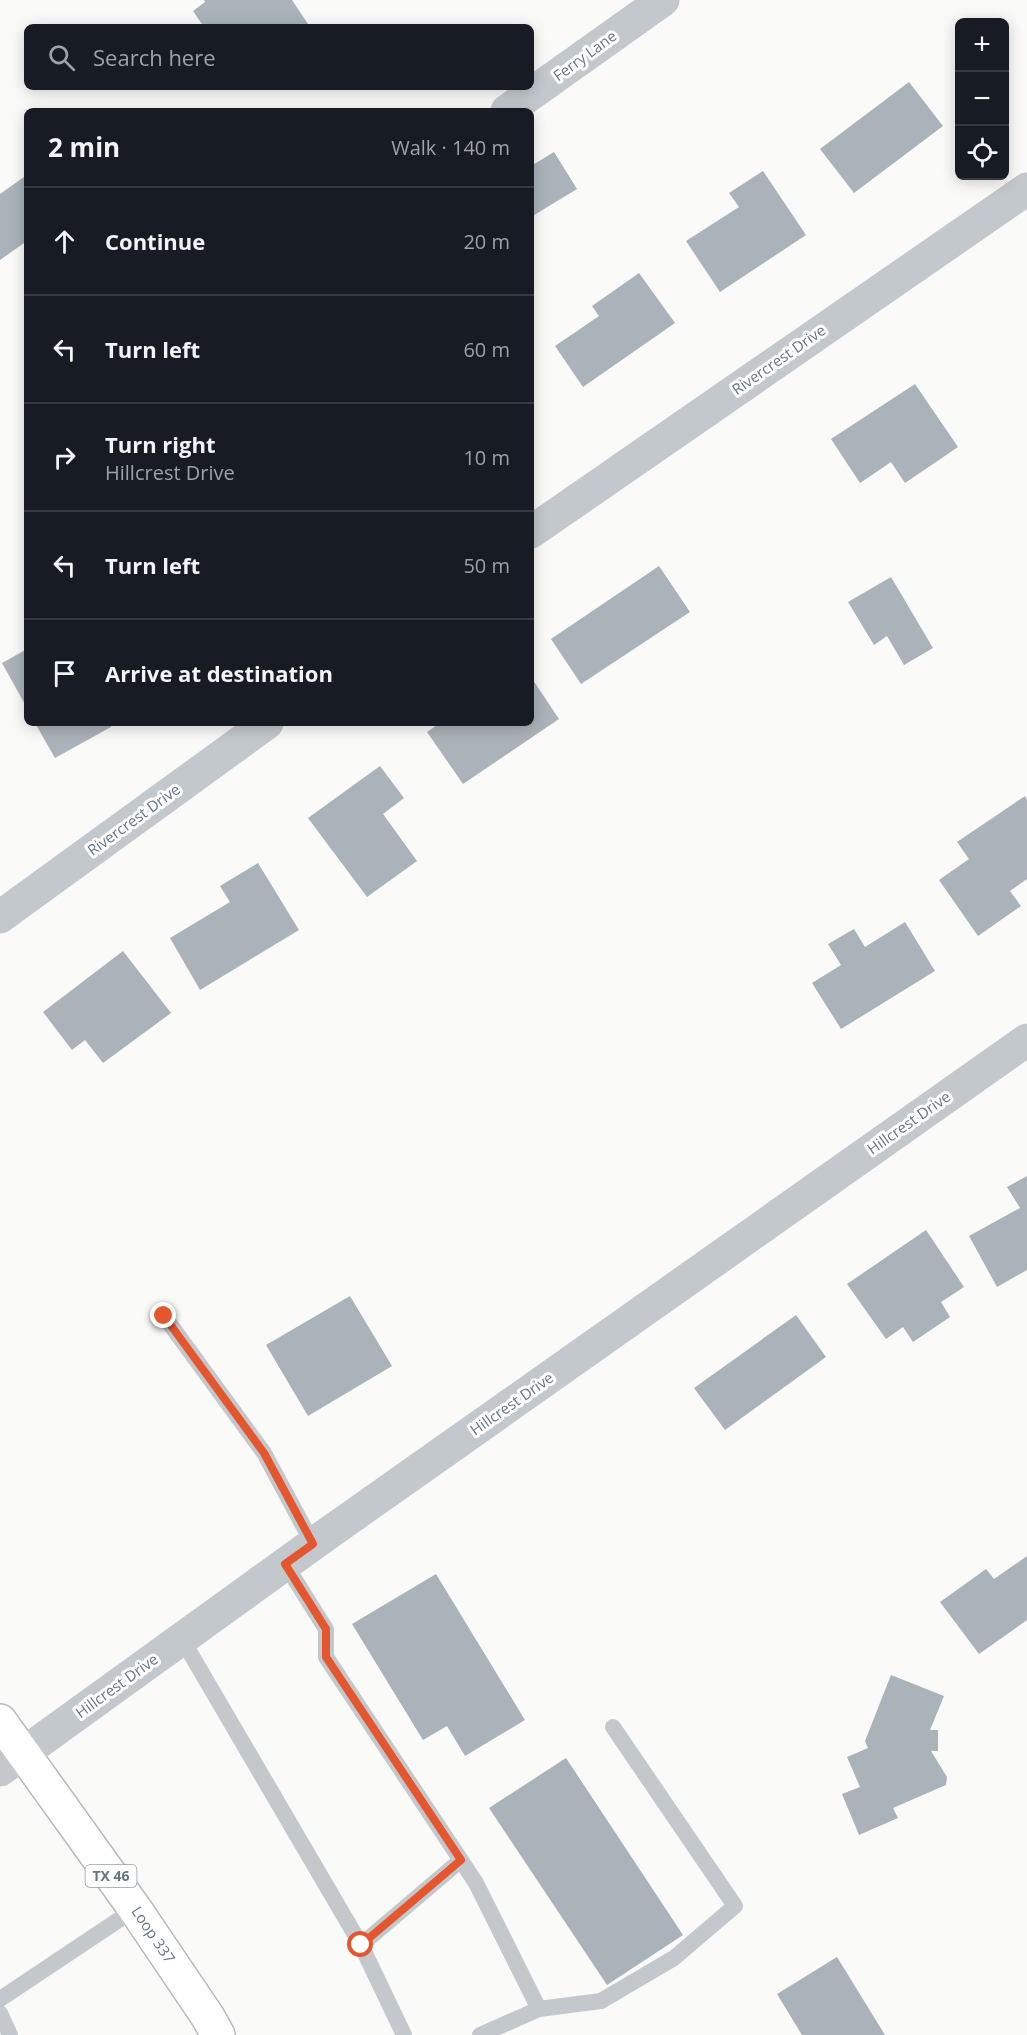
<!DOCTYPE html>
<html lang="en">
<head>
<meta charset="utf-8">
<style>
	body { margin:0; font-family:"Open Sans",sans-serif; background:#242831; color:#f1f3f6 }
	.controls { position:absolute; right:18px; top:18px; display:grid; overflow:hidden; border-radius:9px; box-shadow:0 3px 15px #0003 }
	.controls button { width:54px; height:54px; display:grid; place-items:center; padding:0; border:0; border-bottom:2px solid #363941; background:#171b24; color:#f1f3f6; font:30px sans-serif }
	.stop { position:absolute; width:18px; height:18px; margin:-14px; border:4px solid #e4572e; border-radius:50%; background:#fff }
	.stop.end { background:#e4572e; border-color:#fff; box-shadow:0 2px 6px #0008 }
	.list { margin:0; padding:0; list-style:none }
	h2 { display:flex; justify-content:space-between; align-items:center; height:78px; margin:0; padding:0 24px; font-size:26px }
	h2 small { font-size:20px; font-weight:400; color:#9ea1a6 }
	.list li { display:grid; grid-template-columns:39px 1fr auto; gap:18px; align-items:center; box-sizing:border-box; height:108px; padding:0 24px; border-top:2px solid #363941 }
	.list b { display:block; font-size:22px; white-space:nowrap }
	.list p { margin:0; font-size:20px; white-space:nowrap; color:#9ea1a6 }
	.list em { font-size:20px; font-style:normal; color:#9ea1a6 }
	.icon { flex:none; width:33px; height:33px; fill:none; stroke:currentColor; stroke-width:2; stroke-linecap:round; stroke-linejoin:round }
	.map { position:relative; flex:none; width:1027px; height:2035px; overflow:hidden }
	.search { position:absolute; background:#171b24; box-shadow:0 3px 15px #0003; left:24px; top:24px; width:510px; height:66px; display:flex; align-items:center; gap:15px; box-sizing:border-box; padding:0 21px; border-radius:9px; color:#9ea1a6; font-size:22px }
	.panel { position:absolute; background:#171b24; box-shadow:0 3px 15px #0003; left:24px; top:108px; width:510px; height:618px; border-radius:9px }
	.map>svg:first-child { display:block }
	.building { fill:#aab3b9 }
	.lines { fill:none; stroke-linecap:round; stroke-linejoin:round }
	.primary-casing { stroke:#b5babe; stroke-width:36 }
	.service { stroke:#c3c8cc; stroke-width:16 }
	.minor { stroke:#c3c8cc; stroke-width:33 }
	.primary { stroke:#fff; stroke-width:33 }
	.route { stroke:#e4572e; stroke-width:8 }
	.labels { text-anchor:middle; stroke-width:6; stroke-linejoin:round; paint-order:stroke }
	.shield { fill:#fff; stroke:#939fa8; stroke-width:1.5 }
	.shield-label { font-size:14px; font-weight:bold; fill:#657683 }
	.street-label { font-size:15px; fill:#657683; stroke:#fff }
</style>
</head>
<body>
<div class="map">
<svg width="1027" height="2035" viewBox="0 0 1027 2035">
	<rect width="100%" height="100%" fill="#fafaf8"/>
	<path class="building" d="M204,0H292L310,27H204L193,11L205,2Z
		M909,82L943,126L854,193L820,149Z
		M554,152L577,189L531,217V166Z
		M763,171L806,235L720,292L686,241L739,207L729,193Z
		M24,177L27,181V241L0,260V194Z
		M639,273L675,323L583,387L555,346L599,316L592,306Z
		M915,384L958,447L905,483L891,462L860,483L831,439Z
		M659,566L690,612L581,684L551,639Z
		M891,577L933,648L904,665L887,636L874,645L848,602Z
		M27,649V708L2,663Z
		M531,677L559,719L463,784L427,732L440,723H531Z
		M35,723H108L111,727L55,758Z
		M380,766L404,798L383,814L417,861L367,897L308,818Z
		M1025,796L1027,800V879L1010,891L1021,906L978,936L939,880L969,859L957,842Z
		M258,863L299,930L200,990L170,938L230,902L220,886Z
		M905,922L935,971L841,1029L812,983L841,965L828,944L854,929L865,947Z
		M123,951L171,1013L103,1063L85,1040L72,1050L43,1012Z
		M1027,1176V1270L997,1287L969,1236L1020,1208L1007,1187Z
		M926,1230L964,1287L941,1302L950,1317L913,1342L903,1327L886,1339L847,1284Z
		M350,1296L392,1366L308,1416L266,1345Z
		M796,1315L826,1357L725,1430L694,1388Z
		M1027,1556V1620L979,1654L940,1602L986,1569L994,1579Z
		M436,1574L525,1720L465,1756L447,1726L423,1740L352,1624Z
		M891,1675L944,1696L930,1730H938V1751H931L947,1777L946,1785L893,1808L898,1818L859,1835L842,1794L860,1787L847,1757L868,1748L865,1741Z
		M566,1758L683,1935L607,1985L489,1808Z
		M837,1957L885,2035H802L777,1994Z"/>
	<g class="lines">
		<defs>
			<path id="primary" d="M0,1721L135,1909L208,2017L218,2035"/>
		</defs>
		<use href="#primary" class="primary-casing"/>
		<path class="service" d="M164,1316L264,1453L313,1544
			M285,1564L326,1629V1657L476,1883L539,2009
			M182,1639L361,1945L404,2035
			M361,1945L461,1860
			M0,1999L135,1909
			M0,2013L10,2035
			M480,2035L539,2009L601,2001L674,1958L735,1906L613,1727"/>
		<path class="minor" d="M507,111L663,0
			M531,532L1027,189
			M0,917L267,723
			M0,1770L313,1544L1027,1040"/>
		<use href="#primary" class="primary"/>
	</g>
	<g class="lines">
		<path class="route" d="M164,1316L264,1453L313,1544L285,1564L326,1629V1657L461,1860L361,1945"/>
	</g>
	<g class="labels">
		<rect class="shield" x="85.5" y="1865" width="51" height="22" rx="4.5"/>
		<g class="shield-label">
			<text x="111" y="1881">TX 46</text>
		</g>
		<g class="street-label">
			<text transform="translate(585 56) rotate(-36)" y="5">Ferry Lane</text>
			<text transform="translate(779 360) rotate(-35)" y="5">Rivercrest Drive</text>
			<text transform="translate(134 820) rotate(-36)" y="5">Rivercrest Drive</text>
			<text transform="translate(909 1123) rotate(-35)" y="5">Hillcrest Drive</text>
			<text transform="translate(512 1404) rotate(-35)" y="5">Hillcrest Drive</text>
			<text transform="translate(117 1686) rotate(-36)" y="5">Hillcrest Drive</text>
			<text transform="translate(153 1935) rotate(56)" y="5">Loop 337</text>
		</g>
	</g>
</svg>
<div class="controls">
<button>+</button>
<button>−</button>
<button><svg class="icon" aria-label="locate" viewBox="0 0 24 24"><circle cx="12" cy="12" r="6"/><path d="M12 2v4M12 18v4M2 12h4M18 12h4"/></svg></button>
</div>
<div class="stop" style="left:361px;top:1945px"></div>
<div class="stop end" style="left:164px;top:1316px"></div>
<div class="search"><svg class="icon" aria-label="search" viewBox="0 0 24 24"><circle cx="10" cy="10" r="6"/><path d="M15 15l6 6"/></svg>Search here</div>
<section class="panel">
<h2>2 min<small>Walk · 140 m</small></h2>
<ul class="list">
<li><svg class="icon" aria-label="ahead" viewBox="0 0 24 24"><path d="M12 20V5M6 11l6-6 6 6"/></svg><div><b>Continue</b></div><em>20 m</em></li>
<li><svg class="icon" aria-label="left" viewBox="0 0 24 24"><path d="M17 20v-9H6M10 6l-5 5 5 5"/></svg><div><b>Turn left</b></div><em>60 m</em></li>
<li><svg class="icon" aria-label="right" viewBox="0 0 24 24"><path d="M7 20v-9h11M14 6l5 5-5 5"/></svg><div><b>Turn right</b><p>Hillcrest Drive</p></div><em>10 m</em></li>
<li><svg class="icon" aria-label="left" viewBox="0 0 24 24"><path d="M17 20v-9H6M10 6l-5 5 5 5"/></svg><div><b>Turn left</b></div><em>50 m</em></li>
<li><svg class="icon" aria-label="arrive" viewBox="0 0 24 24"><path d="M6 21V4h12l-3 4 3 4H6"/></svg><div><b>Arrive at destination</b></div></li>
</ul>
</section>
</div>
</body>
</html>
